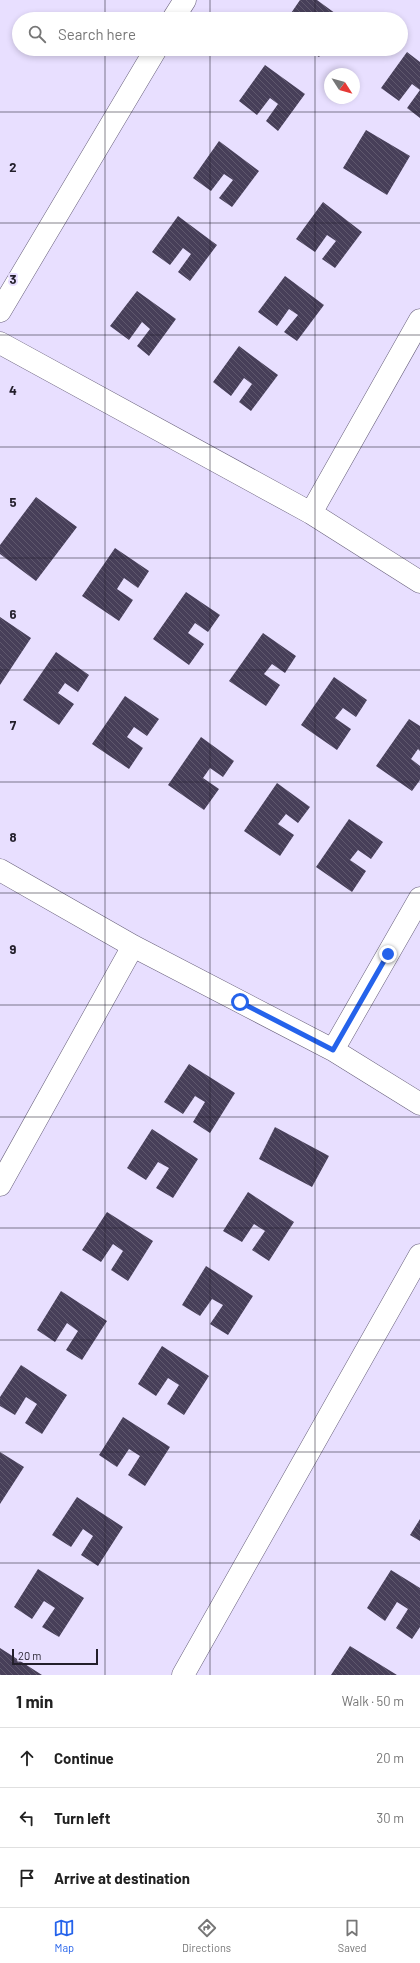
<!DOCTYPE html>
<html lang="en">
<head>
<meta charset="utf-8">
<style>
	body { margin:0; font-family:Barlow,sans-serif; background:#f2f2f2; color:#222 }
	.compass { position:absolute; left:324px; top:68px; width:36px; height:36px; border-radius:50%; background:#fff; box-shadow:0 2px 6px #0003; rotate:126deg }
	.scale { position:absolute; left:12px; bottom:10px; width:86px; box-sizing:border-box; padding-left:4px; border:2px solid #231f2b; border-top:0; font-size:11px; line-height:14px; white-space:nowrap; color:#231f2b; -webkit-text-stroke:3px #e8dfff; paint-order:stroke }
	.stop { position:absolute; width:12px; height:12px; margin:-9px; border:3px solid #2563eb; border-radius:50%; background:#fff }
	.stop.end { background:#2563eb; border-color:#fff; box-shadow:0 1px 4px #0008 }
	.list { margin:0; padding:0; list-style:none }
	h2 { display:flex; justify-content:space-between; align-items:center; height:52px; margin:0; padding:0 16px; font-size:17px }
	h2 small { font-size:13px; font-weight:400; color:#767676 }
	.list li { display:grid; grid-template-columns:26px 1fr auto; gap:12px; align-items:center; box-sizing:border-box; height:60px; padding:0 16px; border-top:1px solid #e0e0e0 }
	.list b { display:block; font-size:15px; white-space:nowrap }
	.list em { font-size:13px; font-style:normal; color:#767676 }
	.icon { flex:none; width:22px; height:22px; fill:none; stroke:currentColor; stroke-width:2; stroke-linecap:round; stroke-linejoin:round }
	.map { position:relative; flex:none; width:420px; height:1675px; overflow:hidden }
	.search { position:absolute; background:#fff; box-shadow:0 2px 6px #0003; left:12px; right:12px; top:12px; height:44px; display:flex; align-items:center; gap:10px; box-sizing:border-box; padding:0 14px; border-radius:22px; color:#767676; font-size:15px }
	.sheet { height:232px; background:#fff }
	nav { display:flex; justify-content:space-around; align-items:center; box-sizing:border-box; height:56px; border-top:1px solid #e0e0e0; background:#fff; font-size:11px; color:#767676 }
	nav a { display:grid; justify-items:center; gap:2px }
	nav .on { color:#2563eb }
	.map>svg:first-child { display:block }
	.building { fill:url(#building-back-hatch) }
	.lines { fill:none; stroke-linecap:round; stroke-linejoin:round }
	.minor-casing { stroke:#68607b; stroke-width:23 }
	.minor { stroke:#fff; stroke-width:22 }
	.route { stroke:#2563eb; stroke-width:5 }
	.grid { fill:none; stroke:#231f2b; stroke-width:1; stroke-opacity:0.55 }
	.grid-label { font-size:13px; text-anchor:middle; font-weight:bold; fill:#231f2b; stroke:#e8dfff; stroke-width:4; stroke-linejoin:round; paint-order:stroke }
</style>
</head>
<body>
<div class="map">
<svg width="420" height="1675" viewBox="0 0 420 1675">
	<defs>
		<pattern id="building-back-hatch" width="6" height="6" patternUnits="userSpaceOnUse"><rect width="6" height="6" fill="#473f59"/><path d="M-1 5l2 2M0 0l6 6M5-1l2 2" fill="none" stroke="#5f586d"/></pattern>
	</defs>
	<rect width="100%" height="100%" fill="#e8dfff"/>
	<path class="building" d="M300,0H317L343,19H287Z
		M307,49H325L319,57Z
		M407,52L420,62V90L412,84L399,101L381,88Z
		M265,65L305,94L278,131L266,121L278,104L270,98L257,115L239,101Z
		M420,90V118L407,108Z
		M366,130L410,156L387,195L343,168Z
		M219,141L259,171L232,207L219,198L233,180L224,174L211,191L193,178Z
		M323,202L362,232L335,268L322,259L336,241L327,235L315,252L296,239Z
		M178,216L217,245L190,281L178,272L191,254L183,248L170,265L152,252Z
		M285,276L324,305L297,341L284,332L298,315L289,309L277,326L258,312Z
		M137,291L176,319L149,356L137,346L150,329L142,322L129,340L110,326Z
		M239,346L278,375L251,411L239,402L252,384L244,378L231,396L213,382Z
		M36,497L77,527L36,581L0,554V545Z
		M115,548L149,571L138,588L124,578L117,589L133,600L119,621L82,596Z
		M186,592L220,615L208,632L195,623L188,633L204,644L189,665L153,639Z
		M0,617L31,638L0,685Z
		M263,633L296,656L285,673L272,664L264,674L280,685L266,706L229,681Z
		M56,652L89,675L78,692L65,683L58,693L74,704L59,725L23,700Z
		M334,677L367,700L356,717L343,708L335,718L351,729L337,750L301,725Z
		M125,696L159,719L147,736L134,727L127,737L143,748L129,769L92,744Z
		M409,719L420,726V751L418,749L411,759L420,766V780L412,791L376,766Z
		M201,737L234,761L223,777L210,768L203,778L219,789L204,810L168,785Z
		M277,783L310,807L298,823L286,814L278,824L294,835L280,856L244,831Z
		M349,819L383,842L371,859L358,850L350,860L366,871L352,892L316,867Z
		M189,1064L235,1093L210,1133L193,1122L205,1102L195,1096L183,1114L164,1102Z
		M275,1127L329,1156L312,1187L259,1159Z
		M152,1129L198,1159L173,1198L156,1188L169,1168L158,1162L146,1180L127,1168Z
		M248,1192L294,1222L269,1261L252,1250L265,1231L254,1224L242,1242L223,1231Z
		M107,1212L153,1241L128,1281L111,1270L123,1251L113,1244L101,1262L82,1250Z
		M206,1266L253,1296L228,1335L210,1324L223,1305L212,1299L200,1316L182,1305Z
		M61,1291L107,1321L82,1360L66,1350L78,1331L67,1323L55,1342L37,1330Z
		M162,1346L209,1376L184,1415L167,1404L179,1385L168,1378L156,1396L138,1384Z
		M21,1365L67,1395L42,1434L25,1423L37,1404L26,1397L15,1415L0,1406V1397Z
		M123,1417L170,1447L145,1486L128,1475L140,1456L129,1449L117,1467L99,1455Z
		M0,1452L24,1467L0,1504Z
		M77,1497L123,1527L98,1566L81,1555L93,1536L83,1529L71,1547L52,1535Z
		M420,1519V1541L410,1535Z
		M38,1569L84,1598L59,1637L42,1627L55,1608L44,1601L32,1619L14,1607Z
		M391,1570L420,1588V1627L412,1639L396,1628L408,1609L397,1602L385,1621L367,1608Z
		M350,1646L397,1675H331Z
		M0,1648L42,1675H0Z"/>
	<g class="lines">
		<defs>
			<path id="minor" d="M173,19L185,0
				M0,311L156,49
				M0,343L311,513L420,582
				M311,513L420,320
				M0,870L133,946L333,1050L420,1104
				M333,1050L420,898
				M0,1185L133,946
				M183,1675L420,1255"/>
		</defs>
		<use href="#minor" class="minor-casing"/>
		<use href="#minor" class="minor"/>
	</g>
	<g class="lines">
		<path class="route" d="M240,1002L333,1050L388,954"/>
	</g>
	<path class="grid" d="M105,0V19M210,0V19M315,0V19M105,49V1675M210,49V1675M315,49V1675M0,112H420M0,223H420M0,335H420M0,447H420M0,558H420M0,670H420M0,782H420M0,893H420M0,1005H420M0,1117H420M0,1228H420M0,1340H420M0,1452H420M0,1563H420"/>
	<g class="grid-label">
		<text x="13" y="172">2</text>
		<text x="13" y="284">3</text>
		<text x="13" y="395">4</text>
		<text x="13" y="507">5</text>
		<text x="13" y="619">6</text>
		<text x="13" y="730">7</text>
		<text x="13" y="842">8</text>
		<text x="13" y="954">9</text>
	</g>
</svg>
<svg class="compass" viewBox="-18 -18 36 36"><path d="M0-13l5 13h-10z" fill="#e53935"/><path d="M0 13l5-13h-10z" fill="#767676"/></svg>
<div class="scale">20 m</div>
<div class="stop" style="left:240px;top:1002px"></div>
<div class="stop end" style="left:388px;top:954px"></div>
<div class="search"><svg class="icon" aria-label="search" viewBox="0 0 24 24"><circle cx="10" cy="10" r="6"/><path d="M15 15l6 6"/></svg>Search here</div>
</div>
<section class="sheet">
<h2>1 min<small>Walk · 50 m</small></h2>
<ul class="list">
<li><svg class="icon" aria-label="ahead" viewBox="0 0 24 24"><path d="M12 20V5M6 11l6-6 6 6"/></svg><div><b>Continue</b></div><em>20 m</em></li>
<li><svg class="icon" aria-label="left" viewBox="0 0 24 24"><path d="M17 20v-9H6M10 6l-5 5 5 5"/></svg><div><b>Turn left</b></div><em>30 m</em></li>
<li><svg class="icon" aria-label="arrive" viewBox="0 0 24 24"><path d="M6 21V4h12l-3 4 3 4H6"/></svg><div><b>Arrive at destination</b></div></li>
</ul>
</section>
<nav>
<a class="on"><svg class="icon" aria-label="map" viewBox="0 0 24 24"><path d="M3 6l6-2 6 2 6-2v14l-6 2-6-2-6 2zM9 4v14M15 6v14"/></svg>Map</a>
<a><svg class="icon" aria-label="directions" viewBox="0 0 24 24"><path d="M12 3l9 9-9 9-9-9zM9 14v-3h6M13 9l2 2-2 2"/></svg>Directions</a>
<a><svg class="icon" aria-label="saved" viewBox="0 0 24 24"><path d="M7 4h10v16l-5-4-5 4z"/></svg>Saved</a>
</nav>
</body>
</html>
